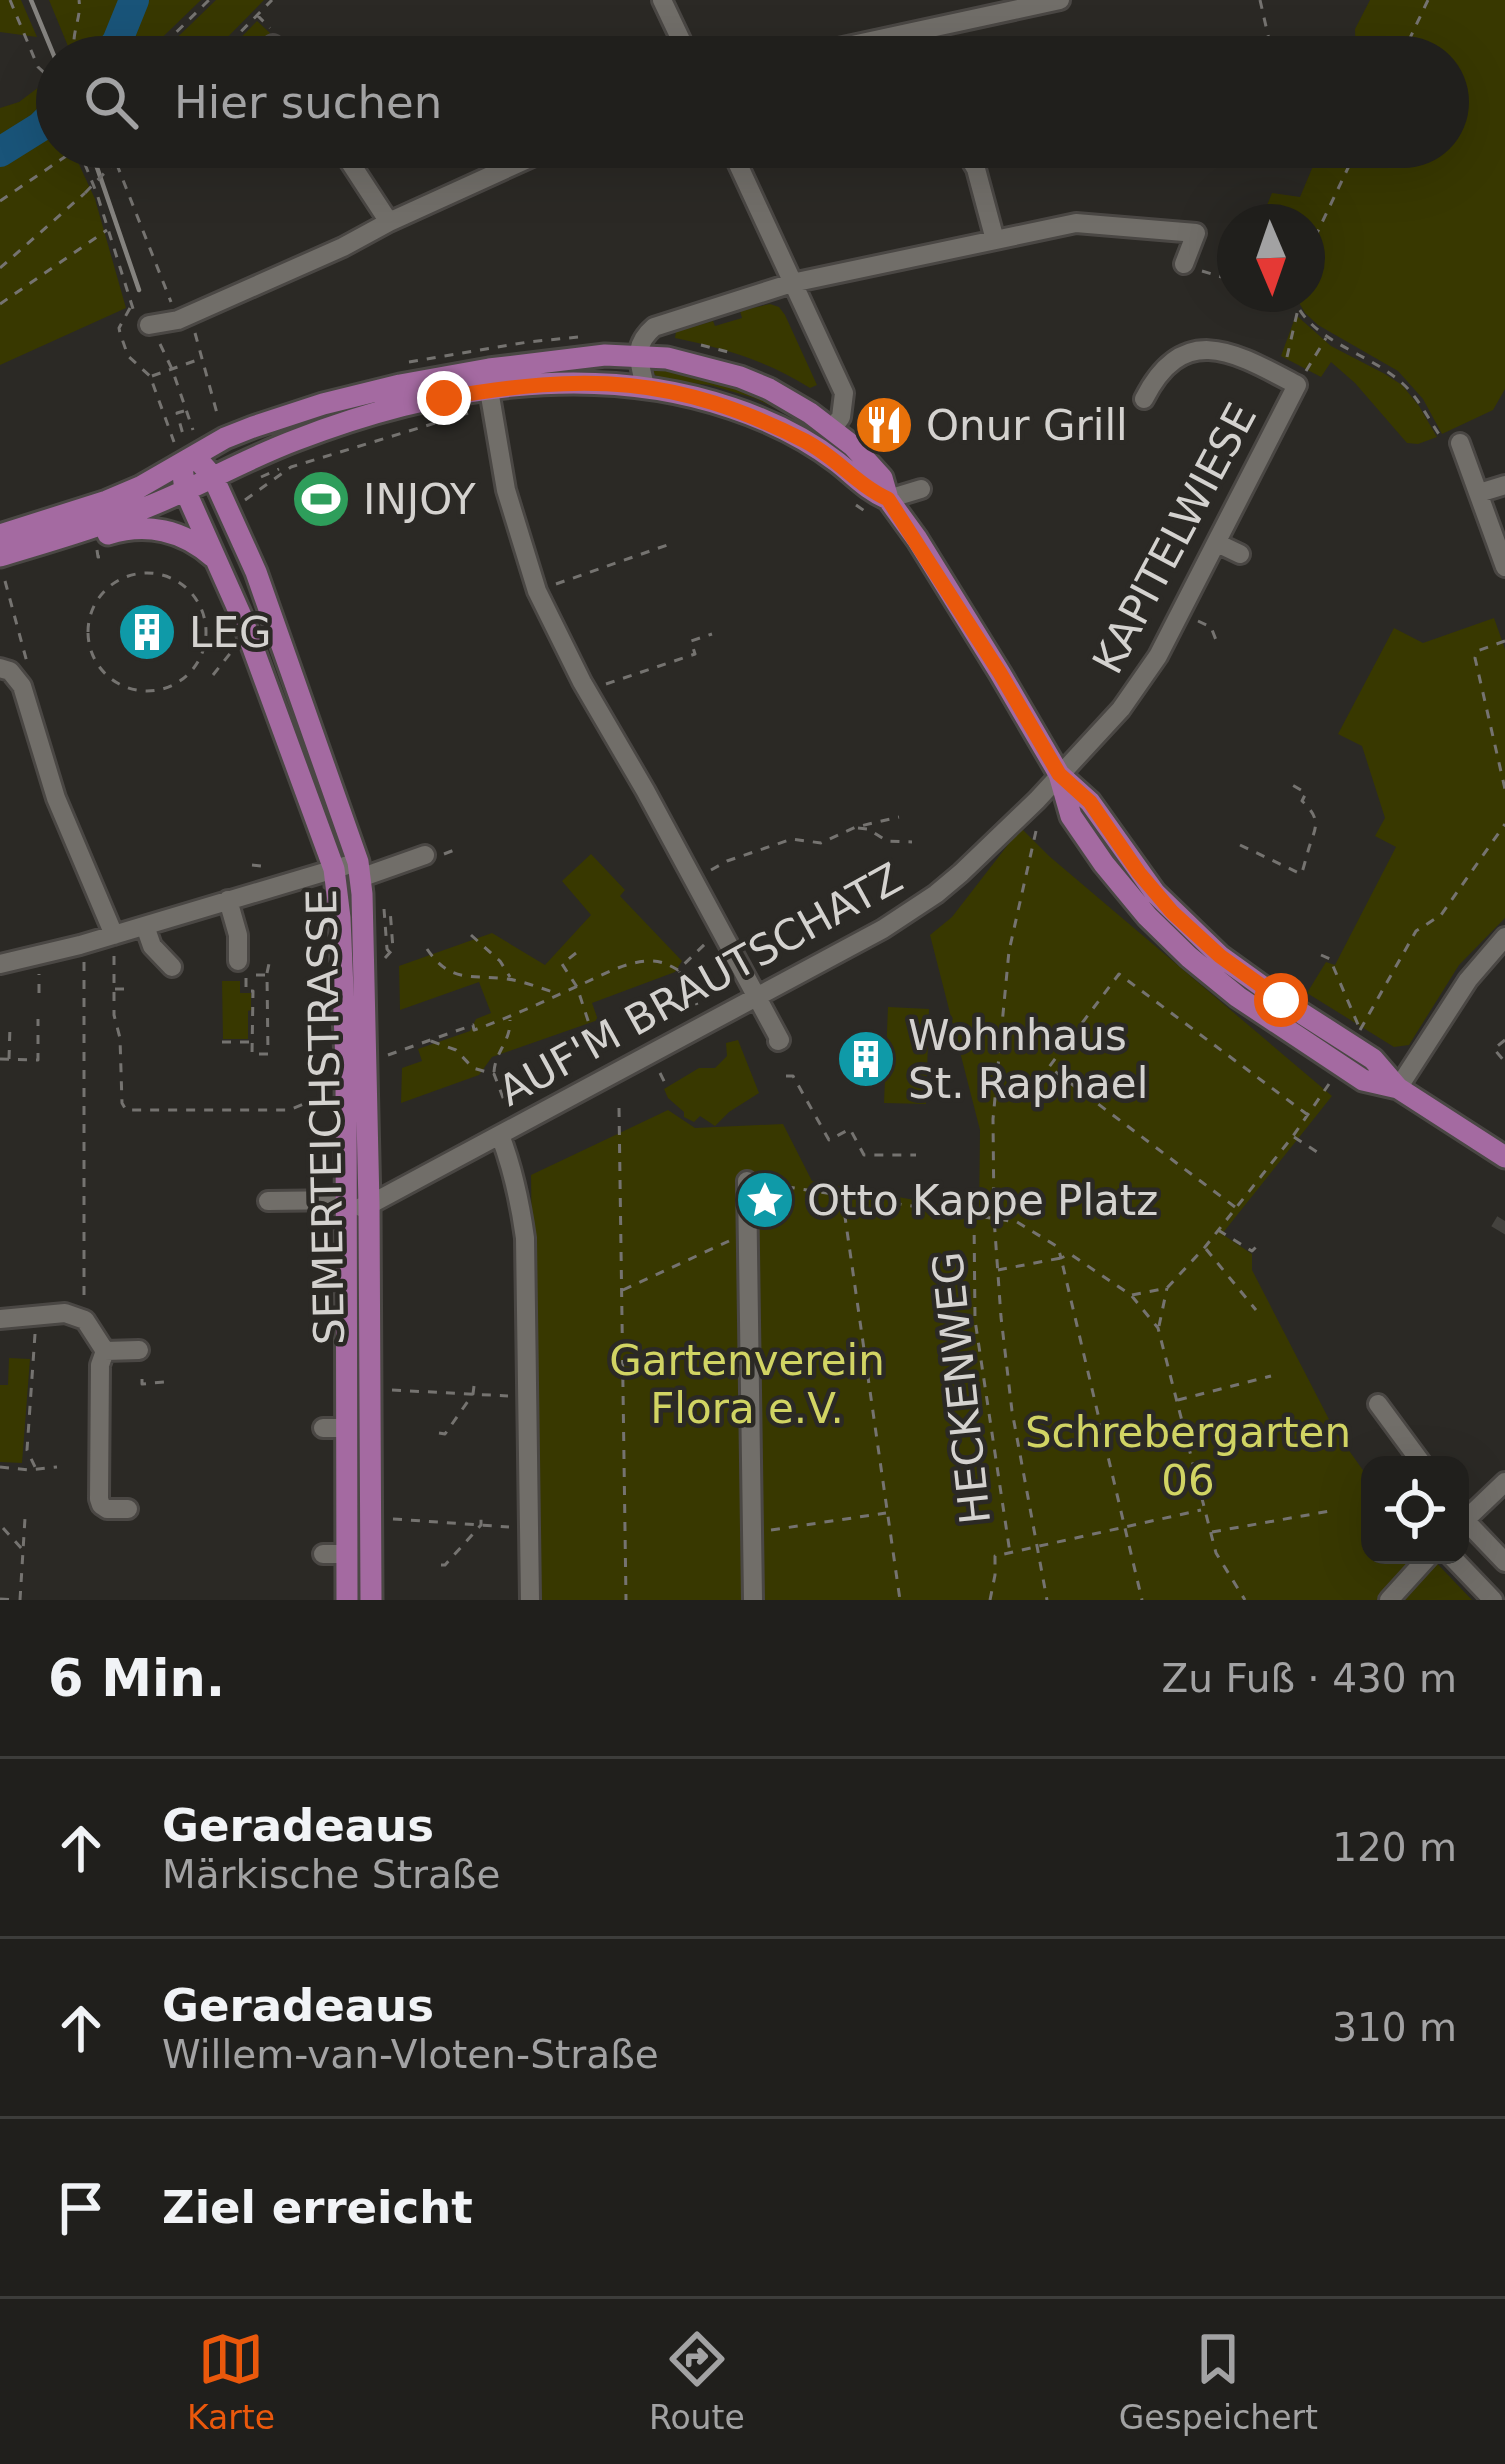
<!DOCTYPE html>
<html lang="de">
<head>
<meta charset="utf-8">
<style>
	body { margin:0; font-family:"DejaVu Sans",sans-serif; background:#2d2c29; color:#f1f3f6 }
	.controls { position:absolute; right:36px; bottom:36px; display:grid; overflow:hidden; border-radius:24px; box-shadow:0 12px 48px #0002 }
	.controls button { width:108px; height:108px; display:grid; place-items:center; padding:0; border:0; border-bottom:3px solid #3d3d3b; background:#201f1c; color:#f1f3f6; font:60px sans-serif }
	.compass { position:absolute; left:1217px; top:204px; width:108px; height:108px; border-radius:50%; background:#201f1c; box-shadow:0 12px 48px #0002; rotate:178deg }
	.stop { position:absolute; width:36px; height:36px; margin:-27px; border:9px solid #ea580c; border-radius:50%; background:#fff }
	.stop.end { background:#ea580c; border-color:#fff; box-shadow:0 3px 12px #0008 }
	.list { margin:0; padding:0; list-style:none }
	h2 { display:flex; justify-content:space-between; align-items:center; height:156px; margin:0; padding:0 48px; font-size:51px }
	h2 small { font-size:39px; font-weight:400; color:#a2a2a3 }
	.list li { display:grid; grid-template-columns:78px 1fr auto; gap:36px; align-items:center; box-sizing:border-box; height:180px; padding:0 48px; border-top:3px solid #3d3d3b }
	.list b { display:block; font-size:45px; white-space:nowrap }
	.list p { margin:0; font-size:39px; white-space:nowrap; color:#a2a2a3 }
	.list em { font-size:39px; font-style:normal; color:#a2a2a3 }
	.icon { flex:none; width:66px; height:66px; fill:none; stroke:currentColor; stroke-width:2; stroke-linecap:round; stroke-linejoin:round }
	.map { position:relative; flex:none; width:1505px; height:1600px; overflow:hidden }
	.search { position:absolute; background:#201f1c; box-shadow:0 12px 48px #0002; left:36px; right:36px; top:36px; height:132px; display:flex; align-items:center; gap:30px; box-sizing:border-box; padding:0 42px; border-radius:66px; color:#a2a2a3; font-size:45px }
	.sheet { height:696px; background:#201f1c }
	nav { display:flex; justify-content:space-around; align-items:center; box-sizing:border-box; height:168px; border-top:3px solid #3d3d3b; background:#201f1c; font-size:33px; color:#a2a2a3 }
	nav a { display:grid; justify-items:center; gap:6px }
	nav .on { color:#ea580c }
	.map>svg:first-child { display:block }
	.green { fill:#383800 }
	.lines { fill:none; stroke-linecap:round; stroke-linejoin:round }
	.river { stroke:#195479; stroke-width:30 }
	.minor-tunnel { stroke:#44423e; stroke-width:18; stroke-dasharray:18 9; stroke-linecap:butt }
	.minor-casing { stroke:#4a4744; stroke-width:24 }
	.major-casing { stroke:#4a4744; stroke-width:27 }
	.path { stroke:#757370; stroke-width:3; stroke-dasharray:9 9; stroke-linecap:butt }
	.minor { stroke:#716e69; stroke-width:18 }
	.major { stroke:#a46aa1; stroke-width:21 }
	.rail { stroke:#85837f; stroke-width:4.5 }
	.path-bridge { stroke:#757370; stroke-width:3; stroke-dasharray:9 9; stroke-linecap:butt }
	.route { stroke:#ea580c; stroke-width:15 }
	.labels { text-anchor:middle; stroke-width:9; stroke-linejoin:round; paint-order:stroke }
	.poi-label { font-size:42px; fill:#d4d2cf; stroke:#2b2925; text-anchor:start }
	.street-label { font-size:42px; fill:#d4d2cf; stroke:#2b2925 }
	.park-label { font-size:42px; fill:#d1d463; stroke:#2b2925 }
</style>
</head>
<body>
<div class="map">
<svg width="1505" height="1600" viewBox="0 0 1505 1600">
	<rect width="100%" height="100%" fill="#2b2925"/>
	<path class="green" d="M0,0H21L37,37L0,32Z
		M49,0H201L142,57H81L78,48L70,51Z
		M216,0H264L208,57H157Z
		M1370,0H1505V389L1493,410L1442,434L1423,399L1398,371L1318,325L1305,313L1294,294H1307V222H1260L1272,193L1300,197L1321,147H1448V57H1356L1355,29Z
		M257,21L270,33L269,36L233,57H222Z
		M43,84L57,117V147H71L95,199L126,308L0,365V108L19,102Z
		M770,304L779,307L785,315L817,385L810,388C768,361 723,348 675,338L676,332L713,321L715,326L742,318L740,311Z
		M1296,315L1331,346L1385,374L1402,385L1419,406L1437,437L1418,444L1407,443L1355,383L1331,362L1321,377L1281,356Z
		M649,365C702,371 750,388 796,415L792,416L754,398L710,385L663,380L655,375Z
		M1494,618L1505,649V918L1459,965L1409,1045L1394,1047L1307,993L1326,962L1335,965L1396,847L1375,836L1385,818L1362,746L1338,734L1394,628L1423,643Z
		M1021,828L1049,856L1332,1096L1222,1234L1252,1254V1270L1335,1431L1370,1480V1555H1429L1472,1600H537L531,1175L668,1110L695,1128L783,1124L812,1181L979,1212L980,1130L930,935L952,917Z
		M591,854L625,890L620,896L682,961L675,972L592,1003L598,1020L492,1057L479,1075L401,1103L402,1068L422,1061L418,1049L470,1031L476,1019L491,1013L479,982L400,1010L399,966L492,933L545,965L591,915L562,881Z
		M222,981H240V993H251V1010L248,1011V1039H223Z
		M888,1007L929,1009L926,1104L884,1103Z
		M738,1040L759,1093L729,1112L715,1126L700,1116L694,1122L684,1117V1112L668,1098L664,1089L699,1068H715L727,1056L726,1043Z
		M9,1358L30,1359L22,1463L0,1462V1385H8Z"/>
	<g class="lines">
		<path class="river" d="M104,57L117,42L134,0
			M0,152L40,127L57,110"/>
		<path class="minor-tunnel" d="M1499,1231L1505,1221"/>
		<defs>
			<path id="minor" d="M662,0L689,57
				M918,31L924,57
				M273,45L281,57
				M797,57L1060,0
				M340,147L389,222
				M730,147L844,393L841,417L832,429
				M963,147L976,169L995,240
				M149,325L178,320L343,247L389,222L554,147
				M645,386C639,360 632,346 654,327L792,283L1076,223L1196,233L1184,264
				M489,390L506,490L537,591L582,682L645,790L780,1040L778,1041
				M1460,443L1505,567
				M1479,493L1505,485
				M888,499L921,489
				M1217,543L1240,554
				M0,668L10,671L22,686L56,798L114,935
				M360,878L425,855
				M228,900L238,935V961
				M145,926L152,946L172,967
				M0,964L80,945L358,862
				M1398,1088L1468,980L1505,937
				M500,1135C513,1169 520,1202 525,1238L530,1600
				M747,1181L753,1600
				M268,1201L345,1200
				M361,1207L369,1205L883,929L936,894L961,873L1037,800L1121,709L1158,656L1297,385C1236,353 1184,320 1144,399
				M0,1319L65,1313L85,1320L105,1351L139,1350
				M105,1351L100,1365L99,1499L101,1505L107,1509H128
				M1378,1404L1423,1465
				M323,1428H347
				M1460,1515L1505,1562
				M1460,1525L1505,1482
				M323,1554H347
				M1450,1555L1493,1600
				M1389,1600L1430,1555"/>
			<path id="major" d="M187,460L199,461L213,477L256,572L358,862L362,894L369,1205L371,1600
				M187,460L182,467L185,490L242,618L334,869L340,918L346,1062L347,1600
				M108,534C146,522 183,530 213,557
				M0,535L107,501L140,487L225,438L253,427L323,404L400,385L489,369L605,355L667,358L740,377L769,389L810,413L853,446L882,478L888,499L917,539L1000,673L1059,774L1071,816L1104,864L1147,916L1189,957L1238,997L1363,1080L1398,1088
				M0,556C49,541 99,527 147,507C198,487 245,459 296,440C432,387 591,360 732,408C768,420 807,439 837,462C855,476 867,490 888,499
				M1060,775L1090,802L1155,893L1220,956L1281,1000L1373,1059L1398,1088L1505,1157"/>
		</defs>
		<use href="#minor" class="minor-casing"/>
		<use href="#major" class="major-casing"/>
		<path class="path" d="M10,0L38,67L53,81L57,92
			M1260,0L1273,57
			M257,15L270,28
			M77,57C68,36 82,21 79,0
			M151,57L209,0
			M216,57L272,0
			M244,57L259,51
			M1401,57L1428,0
			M78,147L97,194L135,315
			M110,147L171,302
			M123,154L130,147
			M0,201L78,148
			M1307,254L1358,147
			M0,268L85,193
			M1202,271L1235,281
			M1292,294C1308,342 1367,351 1402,383C1419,398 1428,419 1441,437
			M0,304L107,230
			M130,308L119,328L120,333L128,356L150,376L174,442
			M195,333L218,417
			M160,344L172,369L193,430
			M701,345L732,353
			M1287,357L1298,309
			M409,362L528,342L578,337
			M1306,371L1326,338
			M152,376L200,359
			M184,411L177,413L184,438
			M261,477L279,469
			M245,500L291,467L468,413
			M856,505L869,514
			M97,550L98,557L107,556
			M88 632a59 59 0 1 1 118 0a59 59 0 1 1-118 0Z
			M5,581L28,666
			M556,584L673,543
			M1198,621L1211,627L1216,640
			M1505,641L1477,651L1475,658L1505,789
			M213,675L232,651
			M606,684L695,654L691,641L712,634
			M858,828L868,829L887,841L912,842
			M1036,831L1009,951L993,1119L994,1218L1001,1317L1012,1411L1047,1600
			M1240,845L1301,874C1304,868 1305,861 1307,855C1313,830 1325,822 1302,801L1306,793L1289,783
			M444,854L457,849
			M252,865L261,866
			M711,870L727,861L792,839L821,843L856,827L899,817
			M384,909L387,949L390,953
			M471,935L500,961L510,977
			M427,949C451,984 470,974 507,979C523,981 540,988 556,993
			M576,953L562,964L577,987L601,1060
			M1321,955L1330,959L1359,1027
			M114,956V1015L120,1038L122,1103L126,1110H289L328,1094
			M385,958L393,949L390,909
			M84,962V1301
			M679,972L688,983L697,1005
			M267,973L270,959
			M246,978V991H253L252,1054H268L267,975H247
			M688,983L712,989L730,988
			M115,989H128
			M39,993V974
			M1360,1030L1416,931L1441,915L1505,824
			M1505,1040L1494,1049L1505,1062
			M431,1041L456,1050L473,1068L494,1074L507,1108
			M222,1042H250
			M388,1055L473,1025L474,1030C511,1017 545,1001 580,985C603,975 626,961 651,961C662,961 669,965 678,970L708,941
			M0,1059L38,1060V1019
			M9,1059L10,1026
			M494,1072C495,1052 511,1041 510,1020
			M660,1073L667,1087
			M786,1076H793L829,1140L850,1129L864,1155H916
			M619,1108L626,1600
			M1294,1137L1320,1154
			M768,1184L1017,1222L1058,1247L1061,1258L1070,1254L1131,1295L1158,1328L1216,1553L1245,1600
			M842,1196L900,1600
			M1235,1207L1049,1067L1119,974L1308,1115
			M974,1217L975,1320L1010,1553
			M763,1219L777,1211L781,1200L775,1196
			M1218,1230L1252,1251L1261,1242
			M1206,1249L1256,1310
			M998,1270L1061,1258L1142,1600
			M623,1290L729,1241
			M1132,1295L1167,1288L1205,1247L1293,1136L1329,1084
			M1159,1326L1167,1288
			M35,1334L27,1450L36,1469
			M142,1379V1384L164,1382
			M392,1390L508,1396
			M1178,1400L1271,1376
			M439,1433L445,1434L473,1394L474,1386
			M0,1467L29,1470L57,1467
			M393,1519L509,1527
			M3,1528L22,1549
			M771,1530L886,1513
			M1212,1532L1330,1511
			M441,1565H445L481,1525V1518
			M0,1599L16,1600
			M20,1600L25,1518
			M990,1600L995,1575V1556L1201,1510"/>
		<use href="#minor" class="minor"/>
		<use href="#major" class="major"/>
		<path class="rail" d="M31,0L57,63
			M90,147L139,290"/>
		<path class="path-bridge" d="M85,193L123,154"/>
	</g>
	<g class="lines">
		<path class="route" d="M444,398C586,373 675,375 805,441C836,457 857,485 888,499L1000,673L1059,774L1090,802L1139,873L1172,912L1220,956L1281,1000"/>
	</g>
	<defs>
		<symbol id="restaurant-disc" viewBox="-11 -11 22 22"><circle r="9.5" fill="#e8710a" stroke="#2b2925"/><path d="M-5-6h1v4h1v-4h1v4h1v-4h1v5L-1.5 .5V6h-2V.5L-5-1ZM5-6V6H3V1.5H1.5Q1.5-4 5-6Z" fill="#fff"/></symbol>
		<symbol id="stadium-disc" viewBox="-11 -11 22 22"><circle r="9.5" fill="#2e9e5b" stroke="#2b2925"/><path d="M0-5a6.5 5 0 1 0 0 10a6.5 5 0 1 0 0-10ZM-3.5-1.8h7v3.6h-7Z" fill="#fff"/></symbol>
		<symbol id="building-disc" viewBox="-11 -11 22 22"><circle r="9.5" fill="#0f9aa8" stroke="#2b2925"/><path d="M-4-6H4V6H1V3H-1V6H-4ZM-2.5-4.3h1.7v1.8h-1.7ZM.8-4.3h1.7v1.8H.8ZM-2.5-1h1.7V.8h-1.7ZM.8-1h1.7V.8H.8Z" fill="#fff"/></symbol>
		<symbol id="sight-disc" viewBox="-11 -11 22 22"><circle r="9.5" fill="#0f9aa8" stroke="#2b2925"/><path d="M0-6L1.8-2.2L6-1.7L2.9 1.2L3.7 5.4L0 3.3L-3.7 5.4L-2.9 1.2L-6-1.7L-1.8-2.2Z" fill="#fff"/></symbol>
	</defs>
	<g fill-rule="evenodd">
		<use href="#restaurant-disc" x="851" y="392" width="66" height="66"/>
		<use href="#stadium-disc" x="288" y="466" width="66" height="66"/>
		<use href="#building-disc" x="114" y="599" width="66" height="66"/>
		<use href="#building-disc" x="833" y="1026" width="66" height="66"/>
		<use href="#sight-disc" x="732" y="1167" width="66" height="66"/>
	</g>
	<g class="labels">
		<g class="poi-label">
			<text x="926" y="440">Onur Grill</text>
			<text x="363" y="514">INJOY</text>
			<text x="189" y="647">LEG</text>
			<text x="908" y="1050">Wohnhaus<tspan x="908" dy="48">St. Raphael</tspan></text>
			<text x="807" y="1215">Otto Kappe Platz</text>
		</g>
		<g class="street-label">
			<text transform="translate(1174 538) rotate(-62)" y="15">KAPITELWIESE</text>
			<text transform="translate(700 984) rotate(-29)" y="15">AUF'M BRAUTSCHATZ</text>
			<text transform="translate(325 1117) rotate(-91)" y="15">SEMERTEICHSTRASSE</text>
			<text transform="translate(961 1388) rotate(-96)" y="15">HECKENWEG</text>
		</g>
		<g class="park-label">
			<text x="747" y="1375">Gartenverein<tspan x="747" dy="48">Flora e.V.</tspan></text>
			<text x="1188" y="1447">Schrebergarten<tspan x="1188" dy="48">06</tspan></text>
		</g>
	</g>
</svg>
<div class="controls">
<button><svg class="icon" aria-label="locate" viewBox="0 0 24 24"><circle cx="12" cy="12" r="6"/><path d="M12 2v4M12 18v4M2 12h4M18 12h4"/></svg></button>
</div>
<svg class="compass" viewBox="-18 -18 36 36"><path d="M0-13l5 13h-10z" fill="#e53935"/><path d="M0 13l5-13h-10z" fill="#a2a2a3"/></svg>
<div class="stop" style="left:1281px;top:1000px"></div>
<div class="stop end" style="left:444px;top:398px"></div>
<div class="search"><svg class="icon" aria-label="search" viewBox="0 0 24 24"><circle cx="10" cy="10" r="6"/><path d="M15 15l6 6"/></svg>Hier suchen</div>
</div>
<section class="sheet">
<h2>6 Min.<small>Zu Fuß · 430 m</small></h2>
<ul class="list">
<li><svg class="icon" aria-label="ahead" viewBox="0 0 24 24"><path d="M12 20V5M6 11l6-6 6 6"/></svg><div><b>Geradeaus</b><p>Märkische Straße</p></div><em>120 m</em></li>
<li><svg class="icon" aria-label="ahead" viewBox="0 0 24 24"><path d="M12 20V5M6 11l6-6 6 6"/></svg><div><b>Geradeaus</b><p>Willem-van-Vloten-Straße</p></div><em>310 m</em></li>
<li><svg class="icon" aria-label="arrive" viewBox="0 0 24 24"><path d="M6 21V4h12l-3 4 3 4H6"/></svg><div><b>Ziel erreicht</b></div></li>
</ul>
</section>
<nav>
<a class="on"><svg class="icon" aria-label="map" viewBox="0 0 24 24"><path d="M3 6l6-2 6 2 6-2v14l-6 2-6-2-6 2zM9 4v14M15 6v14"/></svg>Karte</a>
<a><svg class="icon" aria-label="directions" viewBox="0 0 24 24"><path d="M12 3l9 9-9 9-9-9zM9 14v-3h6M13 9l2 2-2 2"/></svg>Route</a>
<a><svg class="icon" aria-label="saved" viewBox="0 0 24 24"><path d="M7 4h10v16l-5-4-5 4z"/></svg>Gespeichert</a>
</nav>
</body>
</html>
